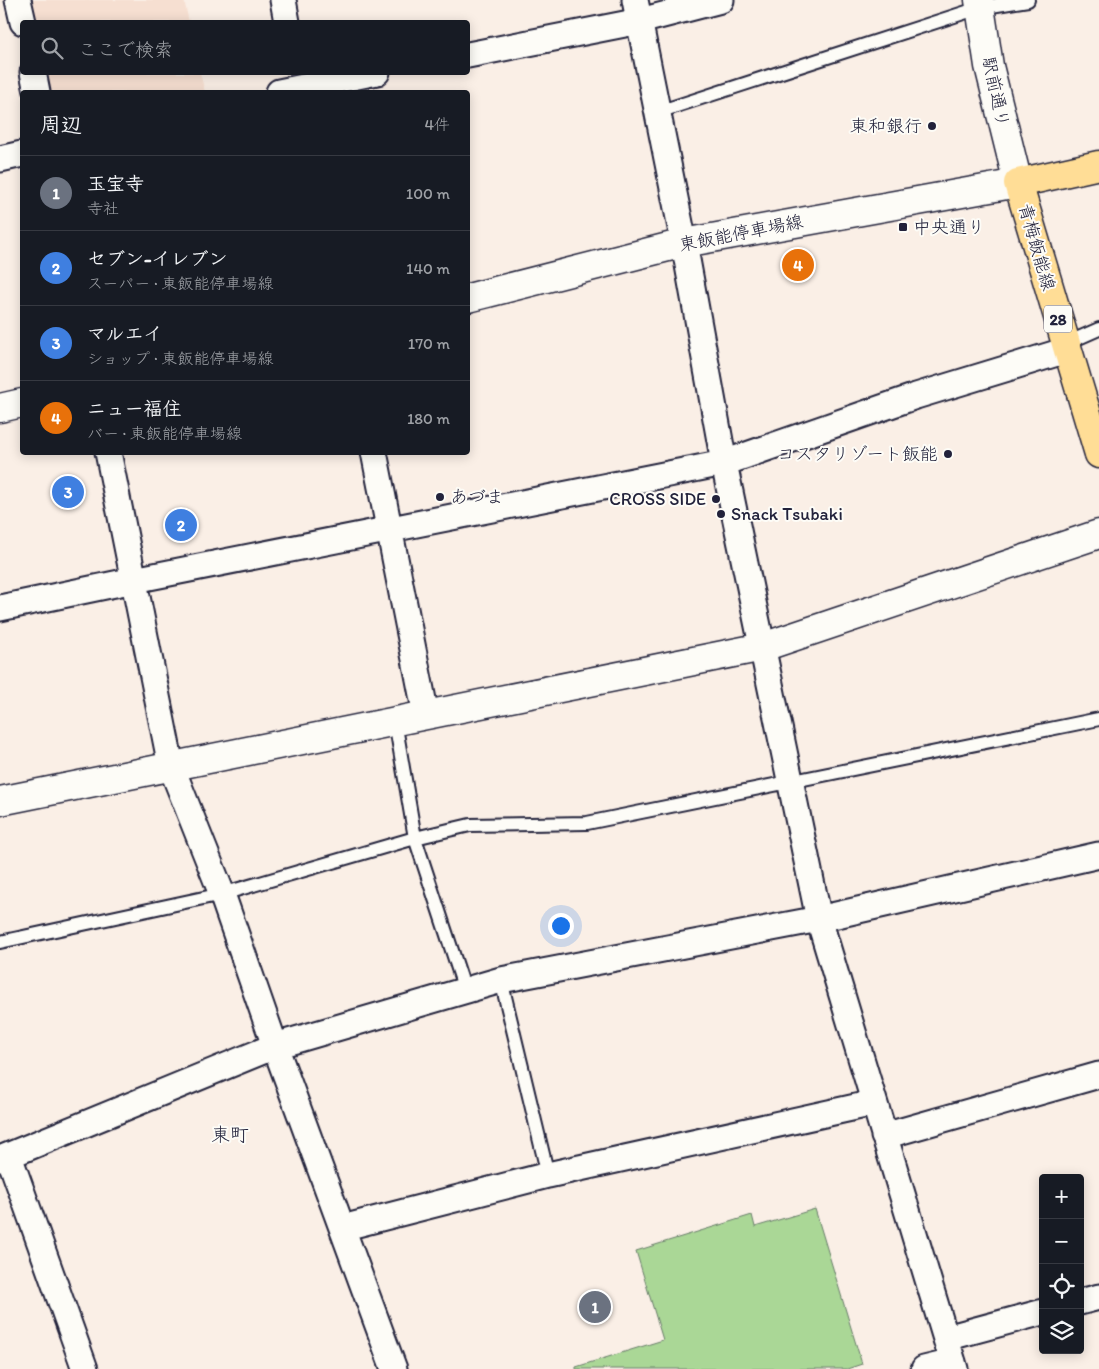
<!DOCTYPE html>
<html lang="ja">
<head>
<meta charset="utf-8">
<style>
	body { margin:0; font-family:Itim,"Klee One",sans-serif; background:#242831; color:#f1f3f6 }
	.controls { position:absolute; right:15px; bottom:15px; display:grid; overflow:hidden; border-radius:5px; box-shadow:0 2px 12px #0003 }
	.controls button { width:45px; height:45px; display:grid; place-items:center; padding:0; border:0; border-bottom:1px solid #363941; background:#171b24; color:#f1f3f6; font:25px sans-serif }
	.you { position:absolute; left:560px; top:925px; width:18px; height:18px; margin:-12px; border:4px solid #fff; border-radius:50%; background:#1a73e8; box-shadow:0 0 0 8px #1a73e833 }
	.badge { display:grid; place-items:center; width:32px; height:32px; border-radius:50%; background:#9495a2; color:#fff; font-size:16px; font-weight:700 }
	.pin { position:absolute; translate:-50% -50%; border:2px solid #fff; box-shadow:0 1px 5px #0006 }
	.list { margin:0; padding:0; list-style:none }
	h2 { display:flex; justify-content:space-between; align-items:center; height:65px; margin:0; padding:0 20px; font-size:21px }
	h2 small { font-size:16px; font-weight:400; color:#9ea1a6 }
	.list li { display:grid; grid-template-columns:32px 1fr auto; gap:15px; align-items:center; box-sizing:border-box; height:75px; padding:0 20px; border-top:1px solid #363941 }
	.list b { display:block; font-size:19px; white-space:nowrap }
	.list p { margin:0; font-size:16px; white-space:nowrap; color:#9ea1a6 }
	.list em { font-size:16px; font-style:normal; color:#9ea1a6 }
	.icon { flex:none; width:28px; height:28px; fill:none; stroke:currentColor; stroke-width:2; stroke-linecap:round; stroke-linejoin:round }
	.map { position:relative; flex:none; width:1099px; height:1369px; overflow:hidden }
	.search { position:absolute; background:#171b24; box-shadow:0 2px 12px #0003; left:20px; top:20px; width:450px; height:55px; display:flex; align-items:center; gap:12px; box-sizing:border-box; padding:0 18px; border-radius:5px; color:#9ea1a6; font-size:19px }
	.panel { position:absolute; background:#171b24; box-shadow:0 2px 12px #0003; left:20px; top:90px; width:450px; height:365px; border-radius:5px }
	.map>svg:first-child { display:block }
	.built { fill:#f6dfd1 }
	.green { fill:#aad796; stroke:#667c68 }
	.lines { fill:none; stroke-linecap:round; stroke-linejoin:round }
	.lane-casing { stroke:#22223b; stroke-width:16 }
	.street-casing { stroke:#22223b; stroke-width:29 }
	.secondary-casing { stroke:#22223b; stroke-width:31 }
	.primary-casing { stroke:#22223b; stroke-width:31 }
	.lane { stroke:#fdfcf7; stroke-width:12 }
	.street { stroke:#fdfcf7; stroke-width:25 }
	.secondary { stroke:#fdfcf7; stroke-width:28 }
	.primary { stroke:#ffdd96; stroke-width:28 }
	.poi-dot { fill:#22223b; stroke:#fdfcf7; stroke-width:2 }
	.labels { text-anchor:middle; stroke-width:4; stroke-linejoin:round; paint-order:stroke }
	.shield { fill:#fdfcf7; stroke:#646373; stroke-width:1 }
	.shield-label { font-size:16px; font-weight:bold; fill:#22223b }
	.street-label { font-size:18px; fill:#22223b; stroke:#fdfcf7 }
	.poi-label { font-size:18px; fill:#22223b; stroke:#fdfcf7; text-anchor:end }
	.neighbourhood-label { font-size:19px; fill:#22223b; stroke:#fdfcf7 }
</style>
</head>
<body>
<div class="map">
<svg width="1099" height="1369" viewBox="0 0 1099 1369">
	<rect width="100%" height="100%" fill="#faefe6"/>
	<filter id="ink" filterUnits="userSpaceOnUse"><feTurbulence type="fractalNoise" baseFrequency=".02" numOctaves="2"/><feDisplacementMap in="SourceGraphic" scale="10" xChannelSelector="R" yChannelSelector="G"/><feConvolveMatrix kernelMatrix="1 2 1 2 8 2 1 2 1" color-interpolation-filters="sRGB"/></filter>
	<g filter="url(#ink)">
		<path class="built" d="M30,0H184L189,22H34Z
			M45,73H200L205,92H49Z"/>
		<path class="green" d="M815,1209L862,1364L847,1369H576V1367L663,1340L636,1251L752,1215L755,1227Z"/>
		<g class="lines">
			<defs>
				<path id="lane" d="M658,112L979,8L1028,0
					M1065,344L1099,329
					M395,721L415,838L465,990
					M0,942L222,894L415,838L470,825L587,823L1099,719
					M501,980L548,1175"/>
				<path id="street" d="M18,0L23,22
					M283,0L287,22
					M635,0L684,243L724,463L819,919L955,1369
					M468,55L640,21L721,0
					M33,72L37,92
					M279,92L377,72
					M0,159L22,154
					M108,452L171,766L222,894L275,1046L394,1369
					M374,452L426,715
					M0,608L134,580L724,463L916,396L1067,350
					M884,1136L1099,1075
					M9,1156L85,1369
					M0,1159L275,1046L501,980L819,919L1099,855
					M342,1228L548,1175L874,1103
					M1080,1302L1099,1297
					M946,1338L1043,1312
					M924,1369L953,1362"/>
				<path id="secondary" d="M468,298L684,243L1018,183L989,66L979,0
					M0,408L22,403
					M0,801L763,647L1099,534"/>
				<path id="primary" d="M1099,165L1018,183L1099,454"/>
			</defs>
			<use href="#lane" class="lane-casing"/>
			<use href="#street" class="street-casing"/>
			<use href="#secondary" class="secondary-casing"/>
			<use href="#primary" class="primary-casing"/>
			<use href="#lane" class="lane"/>
			<use href="#street" class="street"/>
			<use href="#secondary" class="secondary"/>
			<use href="#primary" class="primary"/>
		</g>
	</g>
	<g class="poi-dot">
		<circle cx="932" cy="126" r="5"/>
		<rect x="898" y="222" width="10" height="10" rx="2.5"/>
		<circle cx="948" cy="454" r="5"/>
		<circle cx="440" cy="497" r="5"/>
		<circle cx="716" cy="499" r="5"/>
		<circle cx="721" cy="514" r="5"/>
	</g>
	<g class="labels">
		<rect class="shield" x="1044" y="305.5" width="28" height="27" rx="4"/>
		<g class="shield-label">
			<text x="1058" y="325">28</text>
		</g>
		<g class="street-label">
			<text transform="translate(996 92) rotate(78)" y="6">駅前通り</text>
			<text transform="translate(741 233) rotate(-11)" y="6">東飯能停車場線</text>
			<text transform="translate(1037 247) rotate(74)" y="6">青梅飯能線</text>
		</g>
		<g class="poi-label">
			<text x="922" y="132">東和銀行</text>
			<text x="913" y="233" text-anchor="start">中央通り</text>
			<text x="938" y="460">コスタリゾート飯能</text>
			<text x="450" y="503" text-anchor="start">あづま</text>
			<text x="706" y="505">CROSS SIDE</text>
			<text x="731" y="520" text-anchor="start">Snack Tsubaki</text>
		</g>
		<g class="neighbourhood-label">
			<text x="230" y="1141">東町</text>
		</g>
	</g>
</svg>
<div class="controls">
<button>+</button>
<button>−</button>
<button><svg class="icon" aria-label="locate" viewBox="0 0 24 24"><circle cx="12" cy="12" r="6"/><path d="M12 2v4M12 18v4M2 12h4M18 12h4"/></svg></button>
<button><svg class="icon" aria-label="layers" viewBox="0 0 24 24"><path d="M12 4l9 5-9 5-9-5zM3 14l9 5 9-5"/></svg></button>
</div>
<div class="you"></div>
<div class="pin badge" style="left:595px;top:1307px;background:#6b7280">1</div>
<div class="pin badge" style="left:181px;top:525px;background:#3f7fe0">2</div>
<div class="pin badge" style="left:68px;top:492px;background:#3f7fe0">3</div>
<div class="pin badge" style="left:798px;top:265px;background:#e8710a">4</div>
<div class="search"><svg class="icon" aria-label="search" viewBox="0 0 24 24"><circle cx="10" cy="10" r="6"/><path d="M15 15l6 6"/></svg>ここで検索</div>
<section class="panel">
<h2>周辺<small>4件</small></h2>
<ul class="list">
<li><span class="badge" style="background:#6b7280">1</span><div><b>玉宝寺</b><p>寺社</p></div><em>100 m</em></li>
<li><span class="badge" style="background:#3f7fe0">2</span><div><b>セブン-イレブン</b><p>スーパー · 東飯能停車場線</p></div><em>140 m</em></li>
<li><span class="badge" style="background:#3f7fe0">3</span><div><b>マルエイ</b><p>ショップ · 東飯能停車場線</p></div><em>170 m</em></li>
<li><span class="badge" style="background:#e8710a">4</span><div><b>ニュー福住</b><p>バー · 東飯能停車場線</p></div><em>180 m</em></li>
</ul>
</section>
</div>
</body>
</html>
